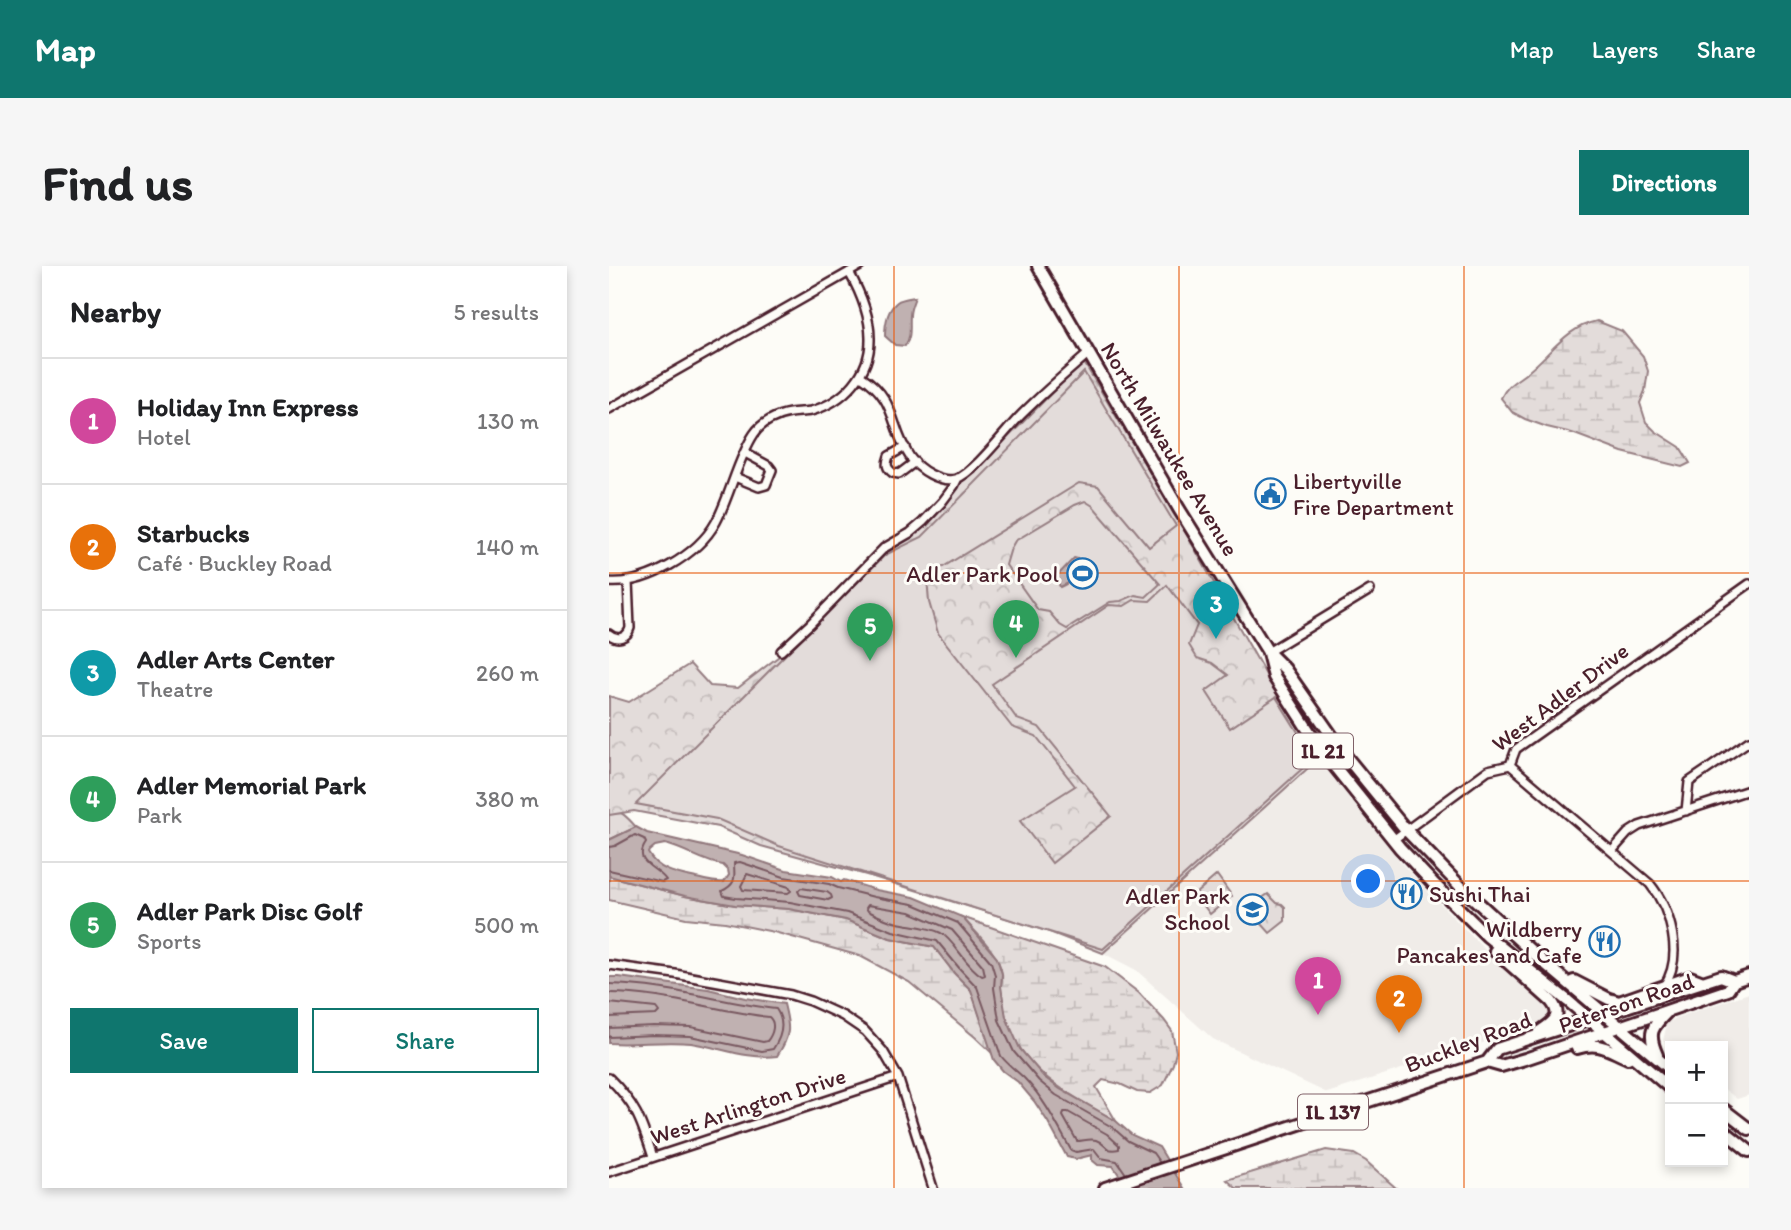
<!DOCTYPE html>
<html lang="en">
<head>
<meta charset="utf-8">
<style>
	body { margin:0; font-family:Itim,sans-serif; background:#f6f6f6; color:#202124 }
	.controls { position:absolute; right:21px; bottom:21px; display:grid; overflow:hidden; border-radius:0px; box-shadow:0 4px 10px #0003 }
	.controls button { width:63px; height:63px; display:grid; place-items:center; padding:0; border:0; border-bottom:2px solid #e0e0e0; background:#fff; color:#202124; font:35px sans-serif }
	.you { position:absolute; left:760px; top:616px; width:24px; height:24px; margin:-18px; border:5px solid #fff; border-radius:50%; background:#1a73e8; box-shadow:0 0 0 10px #1a73e833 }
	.badge { display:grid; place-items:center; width:46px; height:46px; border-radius:50%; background:#0f766e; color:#fff; font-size:23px; font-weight:700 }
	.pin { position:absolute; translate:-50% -58px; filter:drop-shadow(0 2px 4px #0008) }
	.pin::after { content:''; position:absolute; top:37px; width:24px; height:21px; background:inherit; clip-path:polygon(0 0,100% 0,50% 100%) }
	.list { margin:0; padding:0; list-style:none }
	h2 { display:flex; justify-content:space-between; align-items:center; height:91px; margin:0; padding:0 28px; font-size:30px }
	h2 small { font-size:23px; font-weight:400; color:#757577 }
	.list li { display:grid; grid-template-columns:46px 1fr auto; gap:21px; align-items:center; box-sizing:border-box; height:126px; padding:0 28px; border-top:2px solid #e0e0e0 }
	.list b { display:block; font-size:26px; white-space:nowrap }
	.list p { margin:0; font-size:23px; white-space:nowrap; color:#757577 }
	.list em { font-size:23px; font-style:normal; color:#757577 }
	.actions { display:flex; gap:14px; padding:21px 28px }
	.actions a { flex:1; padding:16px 0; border:2px solid #0f766e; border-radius:0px; text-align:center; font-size:24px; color:#0f766e }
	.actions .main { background:#0f766e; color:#fff }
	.map { position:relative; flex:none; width:1140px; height:922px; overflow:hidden; border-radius:0px }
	header { display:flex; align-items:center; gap:42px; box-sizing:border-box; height:98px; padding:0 35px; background:#0f766e; color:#fff }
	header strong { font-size:33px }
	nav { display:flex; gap:38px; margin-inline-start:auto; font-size:24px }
	.intro { display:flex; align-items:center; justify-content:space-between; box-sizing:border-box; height:168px; padding:0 42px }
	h1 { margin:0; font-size:49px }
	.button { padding:18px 32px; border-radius:0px; background:#0f766e; color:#fff; font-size:24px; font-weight:700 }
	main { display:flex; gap:42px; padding:0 42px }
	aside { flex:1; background:#fff; border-radius:0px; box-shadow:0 4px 10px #0003 }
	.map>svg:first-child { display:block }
	.built { fill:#f0ece8 }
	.wetland { fill:url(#wetland-marsh); stroke:#967e82; stroke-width:2 }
	.park { fill:url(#park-crowns); stroke:#967e82; stroke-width:2 }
	.garden { fill:#e3dcda; stroke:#967e82; stroke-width:2 }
	.water { fill:#c0b1b1; stroke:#91777b; stroke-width:2; fill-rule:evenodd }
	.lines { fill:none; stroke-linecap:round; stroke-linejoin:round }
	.shore { stroke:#795961; stroke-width:2 }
	.street-casing { stroke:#4a1f2b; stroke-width:12 }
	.primary-casing { stroke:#4a1f2b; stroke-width:16 }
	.street { stroke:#fdfcf7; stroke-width:7 }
	.primary { stroke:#fdfcf7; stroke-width:10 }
	.grid { fill:none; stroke:#e8590c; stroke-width:2; stroke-opacity:0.55 }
	.labels { text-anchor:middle; stroke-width:6; stroke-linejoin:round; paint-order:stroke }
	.shield { fill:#fdfcf7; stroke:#806168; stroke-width:2 }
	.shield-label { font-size:21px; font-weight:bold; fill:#4a1f2b }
	.street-label { font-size:23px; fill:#4a1f2b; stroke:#fdfcf7 }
	.poi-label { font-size:23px; fill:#4a1f2b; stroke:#fdfcf7; text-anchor:end }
</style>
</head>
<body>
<header>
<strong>Map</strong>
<nav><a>Map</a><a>Layers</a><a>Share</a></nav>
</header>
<div class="intro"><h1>Find us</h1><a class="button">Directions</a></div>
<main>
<aside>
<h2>Nearby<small>5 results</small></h2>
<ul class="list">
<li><span class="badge" style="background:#d1479c">1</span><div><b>Holiday Inn Express</b><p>Hotel</p></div><em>130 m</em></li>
<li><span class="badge" style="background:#e8710a">2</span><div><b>Starbucks</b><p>Café · Buckley Road</p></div><em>140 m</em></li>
<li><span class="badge" style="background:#0f9aa8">3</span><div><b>Adler Arts Center</b><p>Theatre</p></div><em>260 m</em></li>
<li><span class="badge" style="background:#2e9e5b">4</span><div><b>Adler Memorial Park</b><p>Park</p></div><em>380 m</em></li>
<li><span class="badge" style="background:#2e9e5b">5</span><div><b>Adler Park Disc Golf</b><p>Sports</p></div><em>500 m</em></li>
</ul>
<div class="actions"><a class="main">Save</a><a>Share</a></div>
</aside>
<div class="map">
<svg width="1140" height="922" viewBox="0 0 1140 922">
	<defs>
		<pattern id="wetland-marsh" width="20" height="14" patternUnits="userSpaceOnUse" patternTransform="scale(1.75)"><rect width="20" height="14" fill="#e3dcda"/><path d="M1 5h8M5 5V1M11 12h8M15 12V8" fill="none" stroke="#c4bcbb"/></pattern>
		<pattern id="park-crowns" width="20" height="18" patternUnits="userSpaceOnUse" patternTransform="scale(1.75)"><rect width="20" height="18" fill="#e3dcda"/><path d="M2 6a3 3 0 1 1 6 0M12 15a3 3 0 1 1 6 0" fill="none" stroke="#c4bcbb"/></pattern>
	</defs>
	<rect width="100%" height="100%" fill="#fdfcf7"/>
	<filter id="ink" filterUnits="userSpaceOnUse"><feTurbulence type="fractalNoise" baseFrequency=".0143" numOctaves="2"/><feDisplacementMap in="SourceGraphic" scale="14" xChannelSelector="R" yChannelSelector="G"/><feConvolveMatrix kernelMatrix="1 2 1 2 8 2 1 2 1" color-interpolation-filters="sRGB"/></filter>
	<g filter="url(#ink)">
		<path class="built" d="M709,493L794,599L874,682L938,737L941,746L935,757L718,827L604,773L527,704L494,687Z
			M1140,727V829L1128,833L1114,822V780L1061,781L1054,775L1058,757L1069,751Z"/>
		<path class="wetland" d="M988,55L1013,65L1034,90L1039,105L1036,125L1031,137L1037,156L1046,165L1071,181L1081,197L1073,201L1013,186L963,167L938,161L916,153L903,146L892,132C899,117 908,115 920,105C942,87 958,61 988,55Z
			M0,543C12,544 19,552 27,561L0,574Z
			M0,610L76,630L126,639L180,643L237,654L281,672L325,681L346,708L362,724L384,788L366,771L300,716L251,690L165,666L116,656L77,652L0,634Z
			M353,651L496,701L530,727L555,754L563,765L567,786L564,798L554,819L541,827L528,826L511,818L494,814L487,821L507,855C461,828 413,807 397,751C394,741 392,728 392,719C392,717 394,710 393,708C391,688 366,666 353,651Z
			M717,884L745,888L757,895L787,922H627L618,914Z"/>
		<path class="park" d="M474,95L570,255L661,416L709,493L494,687L443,667L387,649L261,610L152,580L109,561L25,545L0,549V430L20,436L81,398L101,420L129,422L174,387L275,283L301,270L345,222L372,199Z
			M608,609L623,630L601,648L586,628Z
			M659,628L668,637L673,638L676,641V655L661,667L644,648L650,643L646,637Z"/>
		<path class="garden" d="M475,106L567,260L540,281L489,220L470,217L318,311L320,336L329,367L403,461L427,470L466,520L411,555L443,597L502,550L430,461L408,453L383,418L500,339L515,340L525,334L541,335L558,319L588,359L580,379L588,392L603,397L619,409L597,425L621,462L667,431L705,492L494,683L170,580L108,553L27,538L276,289L313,271Z
			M476,235L484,240L551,318L537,331L526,329L512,335L501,336L458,363L451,359L440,346L429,344L397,299L402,282L406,275L466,239Z"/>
		<path class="water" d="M306,31C304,37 301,43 301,49C300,61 303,70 296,80L286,79L276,70C276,59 278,44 288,36C292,33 301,32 306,31Z
			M465,292L476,295C471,308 464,316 451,321L447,311Z
			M27,561L38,567L133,589L177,604L223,611L232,616L235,614L267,624L305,631L353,651L388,692L393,708L392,721L397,751L411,783L435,811L451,823L507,855L523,869L550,881L575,922H519L504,900L489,899L483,894V889L467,893L458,891L439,856L425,835L409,816L394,805L385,794L362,724L346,708L325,681L281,672L237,654L180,643L126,639L76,630L0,610V574ZM56,578C77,583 94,596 114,599L119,604L120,609L115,616C103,617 98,614 87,612C69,608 49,605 39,587L40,585L46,580Z
			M0,711H10L99,723L136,732L175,738C181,762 182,769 168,790C139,794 110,781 82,777C55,774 27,779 0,777Z"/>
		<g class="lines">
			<path class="shore" d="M0,581L6,580L26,569L35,573L37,577C23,597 48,601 57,614L53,616L0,604
				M138,608L180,621L182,625L179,627L134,624L132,620Z
				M192,622L218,626L222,629L223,632L219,634L191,629L189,625Z
				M259,639L301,646L343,664L374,700L376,709L373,710C356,700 346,675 332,667C320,661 303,660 289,657C279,655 269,650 259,645L257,642Z
				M0,718C57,719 112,736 167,743C176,756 173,770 164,783L153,785L81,770L45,769L0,771
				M0,727C54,727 107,745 160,751C167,757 164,768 158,775L154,776L82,761L45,760L0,762
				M0,737L47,742L50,746L47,749L0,751
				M455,846H459L498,868L510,879V883C494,886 499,878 487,874C481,872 474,875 468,875L454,850Z
				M517,908L508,895L492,892L485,883L467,886L462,884C448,859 436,834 416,813C408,805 399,799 392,790L368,721L351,703L328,675L284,665L238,647L181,636L127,632L115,630L113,625C129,617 125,611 125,597L131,596L175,611L220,618L229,622L265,631L304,638L349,657L382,696L386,709L385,722L390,754L405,786L430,815L447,829L503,861L519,875L544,887L551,897"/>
			<defs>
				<path id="street" d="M252,110C289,134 280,160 301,191C310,204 331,217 347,213C365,207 397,164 412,149C434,127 457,107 480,87
					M0,143L251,0
					M296,181L280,190C277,198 277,202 284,207L290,208L306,196
					M126,211L150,221L157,219L163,204L160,200L136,187
					M0,316C37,319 89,289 107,256C121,230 129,192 145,168C153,156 168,149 181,147C188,146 196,146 202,145C235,136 262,107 261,72C261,50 250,24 240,6
					M0,368C8,375 18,372 21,362L19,315
					M172,385L201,358L275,282L301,267L314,256L333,236L345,220L349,212
					M659,386L761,324
					M901,499L1041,618C1062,644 1075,690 1055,720
					M1077,545L1080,516L1140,475
					M784,574L879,504L901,499L907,483L1140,318
					M1003,585L1019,567L1030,560L1140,524
					M0,699L66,708L182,729L201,735L234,750L256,765L274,785L289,811L324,922
					M0,812C28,840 32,855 44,891
					M0,906L289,811"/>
				<path id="primary" d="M429,0L570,243L659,386L676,403L739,493L797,564L852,621L933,695L1061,803
					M659,387L665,411L705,473L722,496L791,582L824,617L878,670L959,735L1061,822
					M886,685L942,735C955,751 943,757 930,766
					M963,716L965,715L1000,733L1010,736L1081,711L1094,716
					M968,782C991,775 999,784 1019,792
					M1048,789C1038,767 1043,761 1058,746
					M878,796L892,800L916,793L1119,724L1125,715L1140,710
					M1114,843L1140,863
					M1114,864L1140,885
					M496,922L878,796L888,783L1112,710L1125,715"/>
			</defs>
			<use href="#street" class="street-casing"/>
			<use href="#primary" class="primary-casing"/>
			<use href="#street" class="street"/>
			<use href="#primary" class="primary"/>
		</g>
	</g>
	<path class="grid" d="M285,0V922M570,0V922M855,0V922M0,307H1140M0,615H1140"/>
	<defs>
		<symbol id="civic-ring" viewBox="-11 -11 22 22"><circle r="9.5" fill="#fdfcf7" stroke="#1f6fb2" stroke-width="1.5"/><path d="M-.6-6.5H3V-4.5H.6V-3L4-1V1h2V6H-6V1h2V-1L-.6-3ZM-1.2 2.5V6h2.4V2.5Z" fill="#1f6fb2"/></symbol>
		<symbol id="stadium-ring" viewBox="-11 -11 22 22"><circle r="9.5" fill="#fdfcf7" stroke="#1f6fb2" stroke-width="1.5"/><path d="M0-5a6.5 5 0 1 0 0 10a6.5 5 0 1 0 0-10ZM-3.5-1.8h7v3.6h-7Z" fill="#1f6fb2"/></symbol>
		<symbol id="restaurant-ring" viewBox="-11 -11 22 22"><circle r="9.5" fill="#fdfcf7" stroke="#1f6fb2" stroke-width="1.5"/><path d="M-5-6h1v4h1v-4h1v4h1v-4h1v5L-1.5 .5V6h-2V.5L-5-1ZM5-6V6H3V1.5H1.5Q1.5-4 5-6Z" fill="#1f6fb2"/></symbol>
		<symbol id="school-ring" viewBox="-11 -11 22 22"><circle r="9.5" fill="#fdfcf7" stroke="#1f6fb2" stroke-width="1.5"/><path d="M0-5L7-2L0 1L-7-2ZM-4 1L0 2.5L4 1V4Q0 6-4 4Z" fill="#1f6fb2"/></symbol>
	</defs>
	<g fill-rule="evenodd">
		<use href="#civic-ring" x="644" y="210" width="35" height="35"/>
		<use href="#stadium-ring" x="456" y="290" width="35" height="35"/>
		<use href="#restaurant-ring" x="780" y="610" width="35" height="35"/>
		<use href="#school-ring" x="626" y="626" width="35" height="35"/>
		<use href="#restaurant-ring" x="978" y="658" width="35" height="35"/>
	</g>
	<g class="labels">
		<g class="shield">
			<rect x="684" y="467.5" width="60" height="35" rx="5"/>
			<rect x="689" y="828.5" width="70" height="35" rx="5"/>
		</g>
		<g class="shield-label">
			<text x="714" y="492">IL 21</text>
			<text x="724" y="853">IL 137</text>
		</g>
		<g class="street-label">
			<text transform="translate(561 183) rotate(59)" y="8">North Milwaukee Avenue</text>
			<text transform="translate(951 431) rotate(-37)" y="8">West Adler Drive</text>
			<text transform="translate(1017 737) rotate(-19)" y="8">Peterson Road</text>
			<text transform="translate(859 776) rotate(-21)" y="8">Buckley Road</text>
			<text transform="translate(139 840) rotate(-18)" y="8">West Arlington Drive</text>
		</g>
		<g class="poi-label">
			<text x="684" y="223" text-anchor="start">Libertyville<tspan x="684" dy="26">Fire Department</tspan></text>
			<text x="450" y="316">Adler Park Pool</text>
			<text x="820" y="636" text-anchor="start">Sushi Thai</text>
			<text x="621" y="638">Adler Park<tspan x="621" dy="26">School</tspan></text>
			<text x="973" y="671">Wildberry<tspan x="973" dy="26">Pancakes and Cafe</tspan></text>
		</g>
	</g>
</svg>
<div class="controls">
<button>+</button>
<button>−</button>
</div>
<div class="you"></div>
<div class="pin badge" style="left:709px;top:749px;background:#d1479c">1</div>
<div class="pin badge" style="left:790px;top:767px;background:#e8710a">2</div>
<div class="pin badge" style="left:607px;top:373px;background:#0f9aa8">3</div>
<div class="pin badge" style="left:407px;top:392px;background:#2e9e5b">4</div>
<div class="pin badge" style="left:261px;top:395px;background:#2e9e5b">5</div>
</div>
</main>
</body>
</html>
